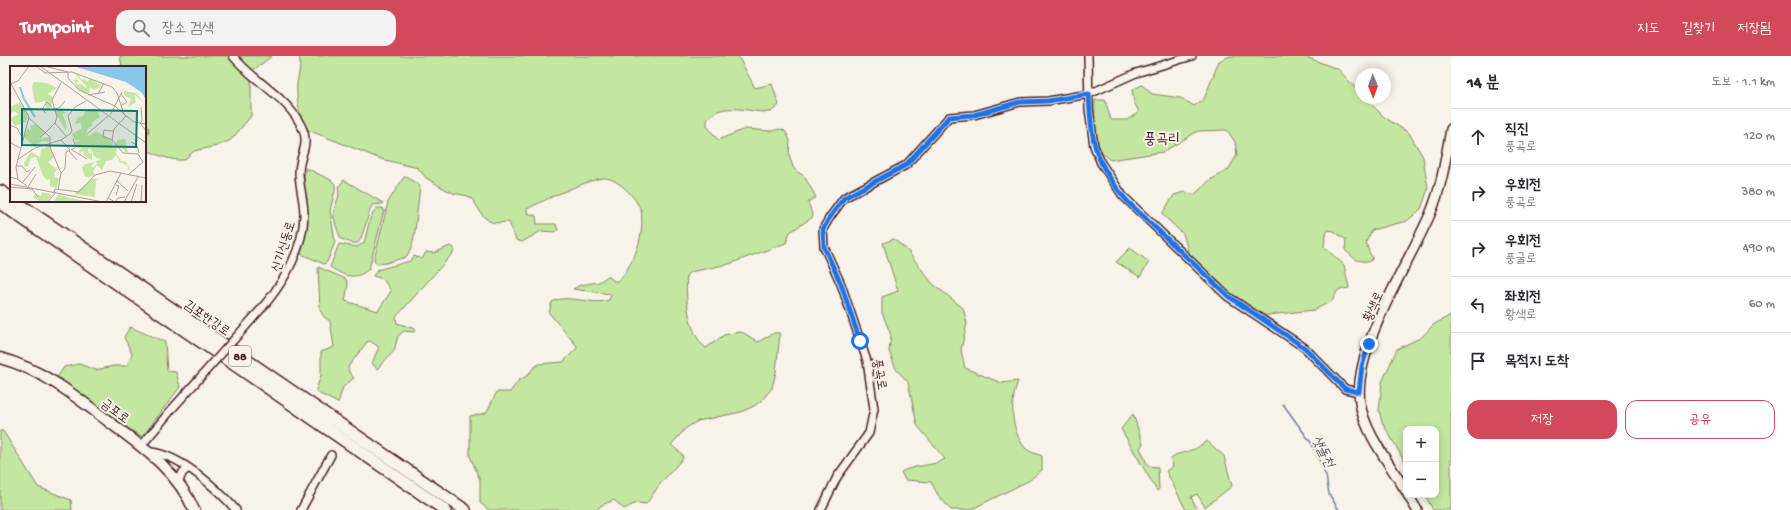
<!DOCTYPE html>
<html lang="ko">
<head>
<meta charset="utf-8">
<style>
	body { margin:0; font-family:"Gochi Hand","Poor Story",sans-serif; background:#f2f2f3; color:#2b2b33 }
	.controls { position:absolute; right:12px; bottom:12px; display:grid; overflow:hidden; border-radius:8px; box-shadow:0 2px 10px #0003 }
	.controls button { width:36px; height:36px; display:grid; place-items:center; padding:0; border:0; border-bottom:1px solid #e1e1e2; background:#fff; color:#2b2b33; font:20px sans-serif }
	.compass { position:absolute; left:1355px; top:12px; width:36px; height:36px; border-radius:50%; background:#fff; box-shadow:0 2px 10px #0003; rotate:179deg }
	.stop { position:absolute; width:12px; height:12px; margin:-9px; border:3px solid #1a73e8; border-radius:50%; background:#fff }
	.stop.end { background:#1a73e8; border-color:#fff; box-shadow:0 1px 4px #0008 }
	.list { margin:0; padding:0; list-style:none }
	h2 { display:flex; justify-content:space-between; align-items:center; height:52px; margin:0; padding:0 16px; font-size:17px }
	h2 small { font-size:13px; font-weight:400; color:#7c7c81 }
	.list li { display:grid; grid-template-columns:26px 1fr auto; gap:12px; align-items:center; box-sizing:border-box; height:56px; padding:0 16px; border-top:1px solid #e1e1e2 }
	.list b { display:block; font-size:15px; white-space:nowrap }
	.list p { margin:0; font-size:13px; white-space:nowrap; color:#7c7c81 }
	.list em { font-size:13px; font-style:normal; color:#7c7c81 }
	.actions { display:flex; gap:8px; padding:12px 16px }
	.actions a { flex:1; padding:9px 0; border:1px solid #d1495b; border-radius:12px; text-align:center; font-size:14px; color:#d1495b }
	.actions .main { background:#d1495b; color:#fff }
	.icon { flex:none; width:22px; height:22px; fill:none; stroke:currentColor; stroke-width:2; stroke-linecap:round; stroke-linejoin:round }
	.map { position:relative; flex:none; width:1451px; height:454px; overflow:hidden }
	header { display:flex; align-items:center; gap:24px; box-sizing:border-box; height:56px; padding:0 20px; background:#d1495b; color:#fff }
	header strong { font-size:19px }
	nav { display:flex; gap:22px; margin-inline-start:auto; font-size:14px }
	.search { width:280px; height:36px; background:#f2f2f3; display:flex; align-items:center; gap:10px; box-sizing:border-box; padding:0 14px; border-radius:12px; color:#7c7c81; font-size:15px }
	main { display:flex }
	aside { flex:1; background:#fff }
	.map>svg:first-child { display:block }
	.green { fill:#c3e7a1; stroke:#868366 }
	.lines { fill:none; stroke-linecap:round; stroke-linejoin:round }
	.stream { stroke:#70839e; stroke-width:1.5 }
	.minor-casing { stroke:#4a1f2b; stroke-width:10 }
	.tertiary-casing { stroke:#4a1f2b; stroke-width:12 }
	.secondary-casing { stroke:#4a1f2b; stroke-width:13 }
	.trunk-casing { stroke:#4a1f2b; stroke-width:14 }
	.minor { stroke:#f7f3e8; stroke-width:7 }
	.tertiary { stroke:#f7f3e8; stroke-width:9 }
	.secondary { stroke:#f7f3e8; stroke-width:10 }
	.trunk { stroke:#f7f3e8; stroke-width:11 }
	.minor-bridge-casing { stroke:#4a1f2b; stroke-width:10; stroke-linecap:butt }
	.minor-bridge { stroke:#f7f3e8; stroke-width:7 }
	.route { stroke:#1a73e8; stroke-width:5 }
	.labels { text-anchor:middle; stroke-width:4; stroke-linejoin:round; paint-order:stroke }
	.shield { fill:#f7f3e8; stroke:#7e5f64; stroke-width:1 }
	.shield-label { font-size:12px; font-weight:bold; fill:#4a1f2b }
	.street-label { font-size:13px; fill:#4a1f2b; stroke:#f7f3e8 }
	.water-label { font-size:14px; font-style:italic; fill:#5d5164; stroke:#f7f3e8 }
	.quarter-label { font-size:15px; fill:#4a1f2b; stroke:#f7f3e8 }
	.inset-river { fill:none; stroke:#8ac5ea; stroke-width:2 }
	.inset-road { fill:none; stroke:#b29e9c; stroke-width:1 }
	.view { fill:#0f766e; fill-opacity:0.15; stroke:#0f766e; stroke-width:2 }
	.inset-edge { fill:none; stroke:#4a1f2b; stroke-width:2 }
</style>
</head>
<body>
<header>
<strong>Turnpoint</strong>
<div class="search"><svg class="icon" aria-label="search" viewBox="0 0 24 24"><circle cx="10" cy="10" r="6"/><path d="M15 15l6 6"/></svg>장소 검색</div>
<nav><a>지도</a><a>길찾기</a><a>저장됨</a></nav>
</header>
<main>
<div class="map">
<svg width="1451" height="454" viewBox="0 0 1451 454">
	<rect width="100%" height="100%" fill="#f7f3e8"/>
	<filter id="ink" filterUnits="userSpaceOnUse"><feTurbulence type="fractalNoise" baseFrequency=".025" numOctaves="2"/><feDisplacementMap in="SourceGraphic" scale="8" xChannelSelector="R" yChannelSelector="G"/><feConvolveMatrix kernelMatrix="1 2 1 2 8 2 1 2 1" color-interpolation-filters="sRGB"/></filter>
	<g filter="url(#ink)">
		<path class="green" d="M120,0H230L251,24V60L231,84L217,90L194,95L184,104C171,105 157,99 145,93L149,72L145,68V11H122Z
			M236,0H272L252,15Z
			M299,0H738L755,32L772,28L779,49L771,56C753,58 721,43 707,64V70L718,84L745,73L771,75L780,73L785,75L790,84L789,99L793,111L796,115L804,120L816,141L808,146L813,161L790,176L786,187L729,208L690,216L687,219C685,240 688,278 706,292L724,279L739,276L744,277L758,286L774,277H780L776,316L772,332L762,344L754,350L741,356L698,365L686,372L671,389L682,398L683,402L660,428L646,448L636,447L624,453L614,444L602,449L596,454H489L480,447V424L470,400V360L486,357L497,336H510L519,324L527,320L534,311L539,308L563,306L577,292V290L549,257L552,246C568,237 591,250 609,244L611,239L610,238L573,233L580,229L599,226L608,220L614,225H619C635,204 645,181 641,154C636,142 619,123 605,122C593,121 540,146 527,153V157L536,160L537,168H556L558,174L555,176L541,175L522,186L516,184L509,166L494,167L489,165L483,160L473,144L468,140L453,137L443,132L426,122L418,112L381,103L308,74C299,64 296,41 297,28C298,19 302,9 299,0Z
			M1230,0H1303L1338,13L1361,38V42H1365L1384,61L1409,77L1423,101L1428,133L1421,153L1407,165L1372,174L1366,186L1369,196L1373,202L1369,206L1356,204L1345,194L1346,184L1334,175L1328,174L1325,180L1324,191L1344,209L1349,232L1338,234L1332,245L1314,254L1259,260L1229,238L1191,204L1183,178L1162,158L1174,139L1184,136L1194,139L1210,124L1228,114L1237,99L1235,86L1227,74L1198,75L1163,96L1110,104C1091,90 1095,66 1095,44H1105L1111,64H1127L1139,56L1134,46L1132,34L1142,29L1152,38L1181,42L1194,50L1204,43L1219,5Z
			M306,112L331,124L335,128V135L330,154L335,186L327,206L324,208L299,197L306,152L304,120Z
			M404,121H407L420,130L415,175L412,191L406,201L386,207L377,208L374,204L388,146Z
			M344,124L383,147L382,148L372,149C368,158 362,184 358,187H352L341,183C338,175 333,164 334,155C335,145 341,143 338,131Z
			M376,152H383L384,154L369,213C355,225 344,220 330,211L339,188L357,191L364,187L370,163Z
			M894,183L907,194L932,227L963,252L967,267L961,294L965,312L1001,327L1018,325C1010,346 1010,373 1025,392C1029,396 1037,398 1042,400V414L1030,424L970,454H951L938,439L931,426L905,424L901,416C916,408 932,411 945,403L917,369L908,326L896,313L889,295L891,279L882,257V241L898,235L883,187Z
			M450,190L454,192V196L396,261L397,267L415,273L414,276L404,275L398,280L394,295L377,313L372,307L379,291L370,285L367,286L348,311L349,316L354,322L343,331L338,347L318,337L316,334L321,319V296L334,291L330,265L324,261L320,254L318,211L346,223L348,229L345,245L378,255L391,235L383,223L373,220L377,214L410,205L414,200L422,203L426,196L434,197Z
			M1130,192L1149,206L1140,221L1116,206Z
			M1451,259V454H1433L1425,439H1436V373H1406V408L1382,366L1379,355L1382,326L1397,293L1422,281L1433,269Z
			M130,271L165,286L167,315L176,316L180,331L142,381L117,366L56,323L64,311L79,308L96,314L113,310H127L132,298L124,281Z
			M1133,358L1143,388L1140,392L1148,410L1158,411L1159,433L1157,435L1121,373Z
			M0,375H3L38,431L71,444L72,454H0Z
			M1207,385L1224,400L1232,430L1205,451L1197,438L1191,441L1197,454H1186L1166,415L1173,410L1171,403L1175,399L1195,393Z"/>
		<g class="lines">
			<path class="stream" d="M1283,348L1312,388L1326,420L1329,438L1339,454"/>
			<defs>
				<path id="minor" d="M233,0C252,24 282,38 298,64C313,88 300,94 299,116C299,130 304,144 304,159C303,193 284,226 262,252
					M1088,0L1089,53L1094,90L1101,107L1123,140L1227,240L1305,292L1345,333L1359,336
					M142,389L172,353
					M151,396C180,399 217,432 236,454
					M178,427L183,416L189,412
					M301,454L331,399
					M821,454L837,421L869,377L874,353L867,305L841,228L824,191L823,173L830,161L844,142L906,109L949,61L974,59L1020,46L1048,45L1089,38L1136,17L1192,0"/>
				<path id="tertiary" d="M1406,435C1390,408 1365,378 1360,347C1352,293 1410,206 1431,156C1442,130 1446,100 1451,73
					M1408,439L1417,454"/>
				<path id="secondary" d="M0,302C43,314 73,338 108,365C141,390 177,414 194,454"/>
				<path id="trunk" d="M0,135L11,142
					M15,145L465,454
					M0,147L445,454"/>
			</defs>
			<use href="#minor" class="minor-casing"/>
			<use href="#tertiary" class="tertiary-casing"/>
			<use href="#secondary" class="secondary-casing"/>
			<use href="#trunk" class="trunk-casing"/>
			<use href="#minor" class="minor"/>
			<use href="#tertiary" class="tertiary"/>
			<use href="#secondary" class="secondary"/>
			<use href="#trunk" class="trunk"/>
			<defs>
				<path id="minor-bridge" d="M172,353L262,252"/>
			</defs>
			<use href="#minor-bridge" class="minor-bridge-casing"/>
			<use href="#minor-bridge" class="minor-bridge"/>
		</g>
	</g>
	<g class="lines" filter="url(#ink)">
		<path class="route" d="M860,285L841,228L824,191L823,173L830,161L844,142L906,109L949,61L974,59L1020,46L1048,45L1089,38C1091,88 1095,107 1128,146L1228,240L1305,292L1345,333L1359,336L1362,310L1369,288"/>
	</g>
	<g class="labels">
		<rect class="shield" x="229" y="290" width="22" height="20" rx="3"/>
		<g class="shield-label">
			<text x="240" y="304">88</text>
		</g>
		<g class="street-label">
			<text transform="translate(282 190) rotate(-72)" y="5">신기신동로</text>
			<text transform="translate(1372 250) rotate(-65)" y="5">황색로</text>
			<text transform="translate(208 261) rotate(35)" y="5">김포한강로</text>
			<text transform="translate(881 318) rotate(80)" y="5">풍곡로</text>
			<text transform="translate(116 354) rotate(37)" y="5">금포로</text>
		</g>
		<g class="water-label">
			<text transform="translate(1324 395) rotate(63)" y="5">샛돌천</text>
		</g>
		<g class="quarter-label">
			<text x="1162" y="87">풍곡리</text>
		</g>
	</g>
	<g transform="translate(10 10)">
		<rect width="136" height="136" fill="#f7f3e8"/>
		<path d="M65,8L69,9L71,14L75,13L77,16L80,13L92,20L84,24L80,21L79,27L75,28L66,21L64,14L67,13L69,17L66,16L67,19L71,18L76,22L77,21ZM24,16L37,17L47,22L38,28L43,31L41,42L37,44L35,35L25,37L22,21ZM114,25L126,27L135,38L124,28L126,36L118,41L121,33L114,29ZM10,36L18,50L16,56L5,60L0,53L8,48L4,45L0,48V41ZM86,42L90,51L81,57L83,60L79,61H81L78,62L76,68L79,70L86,65L103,76V81L108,74L115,73L118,86L114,87L115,84L107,81L106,88L108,90L111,95L116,96L120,104L119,105L117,99L110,96L106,89L102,94L96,95L92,104L87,99L83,105L85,109L81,111H75L72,101L75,100L73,99L84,96L81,100L83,102L87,98L86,95L91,94L84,90L80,81L78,84L79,88L82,87V94L74,90L73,85L68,87L71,82L68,83L65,76L71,74H64L62,68L72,62L71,57L65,58L67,52L73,50L76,44ZM51,43L56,47L52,48L56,56V65L45,46ZM27,58L35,67L29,73L39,71V76L32,75L25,81L14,71L18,62L22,65L20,60ZM40,80L44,91L38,96L47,104L44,107L45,112H49L47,122L40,120V113L37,114L33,110L26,91L21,92L18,100L15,101L14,97L21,86L30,91L31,83ZM82,113H89L86,114L85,131L64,128ZM32,126L42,129L38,135L31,136L23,131L26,128L31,130ZM49,128L59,132L81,136H43Z" fill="#c3e7a1"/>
		<path d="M63,0H136V33L131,26L116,16Z" fill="#8ac5ea"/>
		<path class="inset-river" d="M10,21L14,33L25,51"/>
		<path class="inset-road" d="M26,0L35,7L62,6L102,21L107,27L114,48L124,56L136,58M30,0L136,77M34,0L58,6V12L69,24L105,40L115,49M0,16L19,51L6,101L8,113M0,18L8,15L19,0M88,28L94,17M78,29L95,26M111,40L117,36L111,28M131,41L132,55L130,57L136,65M43,43L49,42L55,35M35,47L33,42L37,36L42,41M100,49L112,26M116,50L104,63L102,74L113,87L128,88L133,96M19,52L40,71V81L51,107L48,124M45,57L56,70M0,59L7,62L12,71M77,68L98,50M30,72L45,57L47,51L42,34L51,17M0,73L1,77L10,82M51,74L60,84L56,86L55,103L51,107M102,74L93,70L94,64L103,65M121,76L127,79L129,87M61,84L66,81L63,73M62,84L77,93M59,85L67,94M7,94L25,82L51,74L60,68L62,65L58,50L65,41L76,35M6,100H12L17,106L20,104M118,109L133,96M0,111L7,113L17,120M107,115L118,125M12,117L25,101M0,118L93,136M106,119L109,120L106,129M0,121L22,123L28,131M18,121L26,108M44,126L45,123L69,126L85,109L100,105L136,112M98,132L105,136L108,132L115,131M38,136L46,126M96,136L111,107M114,136L128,111M121,136L127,118M131,136L132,119"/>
		<path class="view" d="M12,43L127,45L126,81L12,79Z"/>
		<rect width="136" height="136" class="inset-edge"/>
	</g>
</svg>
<div class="controls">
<button>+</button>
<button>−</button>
</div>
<svg class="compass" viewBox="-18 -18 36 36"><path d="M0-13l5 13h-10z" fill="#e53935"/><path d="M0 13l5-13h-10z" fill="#7c7c81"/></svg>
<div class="stop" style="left:860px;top:285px"></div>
<div class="stop end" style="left:1369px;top:288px"></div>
</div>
<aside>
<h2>14 분<small>도보 · 1.1 km</small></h2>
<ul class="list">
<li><svg class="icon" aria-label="ahead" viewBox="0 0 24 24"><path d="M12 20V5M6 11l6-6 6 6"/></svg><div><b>직진</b><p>풍곡로</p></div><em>120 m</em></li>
<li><svg class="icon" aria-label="right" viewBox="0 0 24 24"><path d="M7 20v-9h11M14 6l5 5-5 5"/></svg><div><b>우회전</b><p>풍곡로</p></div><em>380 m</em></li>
<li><svg class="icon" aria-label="right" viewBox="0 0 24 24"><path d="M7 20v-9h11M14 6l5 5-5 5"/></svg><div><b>우회전</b><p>풍굴로</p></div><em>490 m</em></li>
<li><svg class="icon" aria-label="left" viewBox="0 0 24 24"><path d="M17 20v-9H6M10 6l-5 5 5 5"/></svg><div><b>좌회전</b><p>황색로</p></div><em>60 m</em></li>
<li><svg class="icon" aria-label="arrive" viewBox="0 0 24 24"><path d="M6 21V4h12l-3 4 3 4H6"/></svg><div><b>목적지 도착</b></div></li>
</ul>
<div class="actions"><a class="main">저장</a><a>공유</a></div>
</aside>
</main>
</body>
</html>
